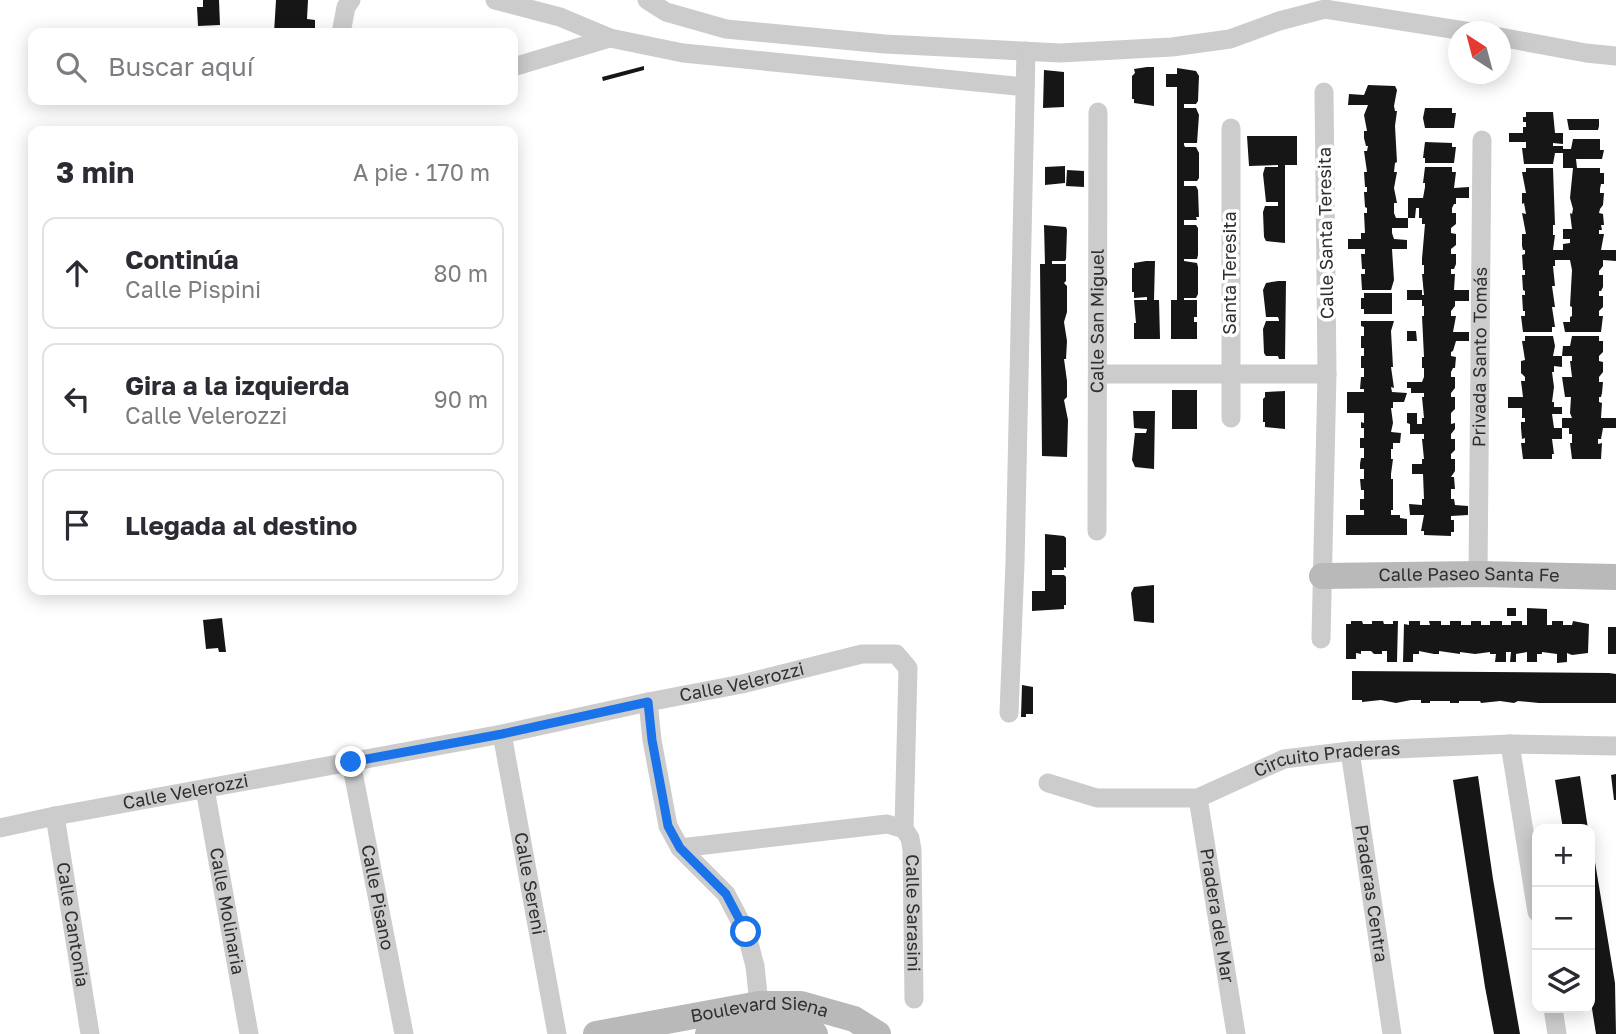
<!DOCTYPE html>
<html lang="es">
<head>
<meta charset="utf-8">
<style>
	body { margin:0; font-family:"Golos Text",sans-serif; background:#f2f2f3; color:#2b2b33 }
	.controls { position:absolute; right:21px; bottom:21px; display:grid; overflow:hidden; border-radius:14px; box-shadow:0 4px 18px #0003 }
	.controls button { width:63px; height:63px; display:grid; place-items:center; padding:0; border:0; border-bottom:2px solid #e1e1e2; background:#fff; color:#2b2b33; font:35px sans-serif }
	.compass { position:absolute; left:1448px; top:21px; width:63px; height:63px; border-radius:50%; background:#fff; box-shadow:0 4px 18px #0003; rotate:324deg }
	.stop { position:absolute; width:21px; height:21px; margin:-16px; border:5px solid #1a73e8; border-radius:50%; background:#fff }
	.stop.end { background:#1a73e8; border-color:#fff; box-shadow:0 2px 7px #0008 }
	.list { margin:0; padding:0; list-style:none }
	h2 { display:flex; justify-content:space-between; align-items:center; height:91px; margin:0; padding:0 28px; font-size:30px }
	h2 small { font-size:23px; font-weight:400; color:#7c7c81 }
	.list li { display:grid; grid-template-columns:46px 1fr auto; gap:21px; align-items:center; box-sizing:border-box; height:112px; margin:0 14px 14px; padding:0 14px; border:2px solid #e1e1e2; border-radius:14px }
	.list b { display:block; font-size:26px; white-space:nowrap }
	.list p { margin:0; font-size:23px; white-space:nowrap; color:#7c7c81 }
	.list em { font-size:23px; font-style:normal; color:#7c7c81 }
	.icon { flex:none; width:38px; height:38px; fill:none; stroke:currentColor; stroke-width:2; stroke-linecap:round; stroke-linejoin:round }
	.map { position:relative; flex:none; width:1616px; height:1034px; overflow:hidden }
	.search { position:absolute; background:#fff; box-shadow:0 4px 18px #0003; left:28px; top:28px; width:490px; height:77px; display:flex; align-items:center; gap:18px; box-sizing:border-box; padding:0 24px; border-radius:14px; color:#7c7c81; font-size:26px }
	.panel { position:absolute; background:#fff; box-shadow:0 4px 18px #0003; left:28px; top:126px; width:490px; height:469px; border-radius:14px }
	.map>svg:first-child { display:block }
	.building { fill:#161616 }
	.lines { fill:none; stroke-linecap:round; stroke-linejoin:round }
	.street { stroke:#ccc; stroke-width:19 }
	.secondary { stroke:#b9b9b9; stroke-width:26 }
	.route { stroke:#1a73e8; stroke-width:9 }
	.labels { text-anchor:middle; stroke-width:7; stroke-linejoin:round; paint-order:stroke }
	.street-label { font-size:18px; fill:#2f2f2f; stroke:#fff }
</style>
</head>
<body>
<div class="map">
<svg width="1616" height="1034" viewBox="0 0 1616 1034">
	<rect width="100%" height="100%" fill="#fff"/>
	<path class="building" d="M203,0H219L220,25L198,26L197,7H203Z
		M276,0H308L307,19L315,20V33H274Z
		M644,66V70L603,81L602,77Z
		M1147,67H1154V106L1134,103V99H1132V76L1135,73L1134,69Z
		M1177,68L1196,71L1199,76L1198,101L1196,104H1184V108H1196L1199,115L1197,143H1184V145L1185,147H1196L1199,153V178L1197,181H1184V186H1196L1198,190L1199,217H1196L1197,220H1184V225H1196L1198,228V255L1197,259H1184V261L1197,263L1198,267V294L1196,298H1184V300H1197V317H1194V322H1197V339H1171V300H1177V87H1166V74H1177Z
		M1044,70L1064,72V107L1043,108Z
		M1368,85L1395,86L1397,90L1394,106L1395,111H1397L1395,126L1397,162L1395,163L1394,172H1397L1394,188L1397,203H1394V213L1396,218H1408V228H1392V233L1394,239L1407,240V249H1392L1394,280L1391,290H1362L1361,274H1365V269H1362L1361,254H1365V249H1348V239H1361V233H1365L1364,213H1367V208L1365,207L1364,192H1367V187H1365L1364,172H1367L1364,151H1367L1368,146H1366L1364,138V131H1367L1364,115L1368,105H1348L1349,94L1364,95Z
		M1425,108H1452V113H1456L1454,128H1425L1423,118Z
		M1526,112H1553L1555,133H1563V144L1553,143V146H1563V149H1571L1573,139H1600V150H1604L1602,159H1576L1577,168H1600V173H1604V184H1601L1600,189V193H1604L1603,205L1600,209L1599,213L1603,214L1604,225H1601L1602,230H1599V234H1604L1601,250H1616V261L1603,260V266L1599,271V275H1603V287L1601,291H1599V296H1603V307L1599,311V316H1603L1601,332H1565L1563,322H1570V317L1572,316V307L1570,306L1572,270L1570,260H1555V266H1553L1555,286H1552L1555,307H1552L1555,327H1552V332H1523L1521,316H1525V311H1523L1522,295H1525V291L1523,290L1522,275H1525V270H1523L1522,255L1525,254V250H1523L1522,246V234H1526L1522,213L1526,214L1524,203L1522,204V193H1526L1522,172H1526V168H1553L1555,225H1553V235H1555L1553,250H1563V244L1570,243V239H1563V229H1572L1570,213L1572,214L1573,209L1570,198L1573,168H1563V153H1555L1553,164H1524L1522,148H1526V142H1509V133H1523V127H1526V122H1523V117H1526Z
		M1567,119H1599V126L1598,130H1569Z
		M1247,136H1297V165H1285V243L1266,241L1264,237L1263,212L1265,206H1278V202H1266L1263,174L1265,167H1278V165L1249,166Z
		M1425,142L1452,143V147H1456L1454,163H1425V158H1423Z
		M1065,166V183L1045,185V167Z
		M1425,167H1452V172H1456L1454,188L1469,187V198H1456V204H1454L1452,208V213H1456V224L1451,228V233L1456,234V245L1451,249V254H1456V264L1454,269H1451V274H1455L1454,290H1469V301H1455V306L1451,311V316H1456L1453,332H1469V341H1456L1453,351L1451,352V356L1456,357L1455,368H1453L1451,372V377H1455V388L1451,393V397H1455V409L1451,413V424L1455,423V429L1451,434V439H1455V450L1451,454V459H1455V471L1451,477H1454L1455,489H1451V499H1454L1455,505L1468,506V515L1451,516V520H1454V532H1451V536L1424,535V531H1421L1424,515H1410L1409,504L1422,505V499H1424L1423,474H1412V464H1422V459H1424L1422,439H1424V434H1410V424L1407,423V413H1417V424H1422V418H1424L1422,397H1424V393H1411V388H1407V382H1422L1424,377V368H1422V357H1424L1422,316H1424V306H1422V300H1407V290H1422V295H1424L1422,274H1424V265H1422V259L1425,224H1422V218H1419V208H1416L1415,218H1408V198H1423L1425,187V183H1423Z
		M1067,170L1084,171V187L1066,186Z
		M1044,225L1066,227L1067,230L1066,259L1065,261H1052V264H1066V281L1064,283L1067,286V312L1064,322L1067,341L1066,359H1064L1067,381V397L1064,400L1068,420L1067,457L1042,456L1040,264H1045Z
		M1146,261H1155L1154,300H1159L1160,339H1134V323H1136L1134,300H1147V297L1134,298V292H1132V268H1134V263Z
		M1278,281H1286L1285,359H1279L1278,356H1266L1264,353L1263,329L1266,321H1279V320L1278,317H1266L1263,290L1266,283Z
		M1364,293H1392V314H1364V309H1361V298H1364Z
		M1361,321H1394L1391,331L1393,367H1391L1394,388L1391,387L1392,392L1407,393L1404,402H1393V408H1391L1393,423L1391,432L1401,433L1400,443H1393V449H1391V459H1393L1391,474V479H1393V510H1391V515H1400V518L1407,519V535H1346V515H1364V510H1360V499H1364V490H1361L1360,479H1364V469H1360V464L1361,458H1364V448H1360V438H1364V428H1361V422L1364,423V413H1347V392H1364V389H1360L1361,377H1364V368H1361V356H1364V348H1361V336H1364V327L1361,326Z
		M1407,331H1416L1417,341H1407Z
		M1525,336H1553L1555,346L1553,356H1562V367L1554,366V372H1552L1554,387L1552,402H1554V407H1562V414H1552L1554,428H1562V439H1552L1554,454H1552V459H1523L1521,443H1525V438L1522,439L1521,428V422H1525V418H1522V408H1508V397H1523L1521,381H1525V377L1521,373V361L1525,360L1522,341H1525Z
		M1572,336H1599V341H1603V352L1599,356V361L1603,362V372L1599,377V382H1603L1602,393L1601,397H1599V402L1602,403L1601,418H1616V428H1603L1601,439H1598V444L1602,443L1601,459H1572L1570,443H1572V434H1569V428H1562V418H1572L1570,413L1571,397H1565L1562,377H1572L1570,361H1572V356H1562L1563,346H1570Z
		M1172,390H1197V429H1172Z
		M1285,391V429L1265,427V422H1263V399L1265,397V392Z
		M1133,411H1155L1154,469L1135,467L1132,460L1135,433H1146L1147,429L1134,428Z
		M1045,534L1064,536L1066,538V568L1064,567V570H1052V575H1064L1066,577V605H1064V609L1032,611V591H1045Z
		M1154,585V623L1134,621L1131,593L1134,587Z
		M1507,608H1516V616H1507Z
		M1527,608L1547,609V625H1552V621H1563V625H1572L1573,621L1589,624L1588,653L1572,655L1567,653V662L1557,663V654L1542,652V654H1537V662H1527V652L1516,654V662H1510L1511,652H1506V662H1495L1496,654H1490V652L1475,654L1460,652V654L1439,651V654H1434L1419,651V654H1413V662H1403L1404,624L1409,625V621H1420V625H1430L1429,621H1441V625H1450V621H1461V625H1471V621H1481V625H1490V621H1502V625H1511V621H1522V625H1527Z
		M222,618L226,652H219L218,648L206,649L203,620Z
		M1351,621H1362L1363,624H1372V621H1383L1384,624H1393V621H1398L1397,662H1387V651H1382V654H1374L1371,651H1361V654L1356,653V659H1346V624H1351Z
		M1608,627H1616V654H1608Z
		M1352,671L1609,673L1616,674V703H1539L1518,701L1514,703L1500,701L1481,703L1480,701H1459V703H1450V701H1430V703H1421V700H1411L1396,703L1381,700L1362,702V700H1352Z
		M1022,685L1033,687V714H1026V717H1021Z
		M1616,774V800H1614L1611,775Z
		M1478,776L1493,879L1520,1034H1494L1485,987L1453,780Z
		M1580,776L1588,829H1563L1555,780Z
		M1591,838L1615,983L1616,1034H1596L1590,996Z"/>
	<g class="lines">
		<g class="street">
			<path d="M495,0L560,17L610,38L683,53L1025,87"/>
			<path d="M647,0L666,12L726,29L885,44L1060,53L1172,47L1230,39L1279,21L1325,9L1471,32"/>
			<path d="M341,33L346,7L351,0"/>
			<path d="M1500,37L1586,53L1616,56"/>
			<path d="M513,67L610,38"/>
			<path d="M1231,128V418"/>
			<path d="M1098,374H1327"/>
			<path id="s1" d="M1097,531L1098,112"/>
			<path id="s2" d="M1478,574L1482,140"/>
			<path d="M1321,639L1327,374L1324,92"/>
			<path d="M648,702L652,740L668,826L680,848L726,894L746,932L755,966L759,1004"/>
			<path d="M1009,713L1015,563L1026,51"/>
			<path id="s3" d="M502,734L557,1034"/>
			<path d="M1510,744L1537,912"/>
			<path id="s4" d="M1350,751L1392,1034"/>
			<path id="s5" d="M351,762L404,1034"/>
			<path id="s6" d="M1048,783L1097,798H1198L1284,759L1350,751L1510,744L1616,746"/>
			<path id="s7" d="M205,789L249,1034"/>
			<path id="s8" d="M1198,798L1236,1034"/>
			<path id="s9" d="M55,816L90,1034"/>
			<path id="s10" d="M0,828L55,816L502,734L648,702L742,684L862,654H896L908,668L904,829"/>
			<path id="s11" d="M904,829L910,838L912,850L914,999"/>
			<path d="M680,848L887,824L904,829"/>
			<path d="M1553,1008L1557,1034"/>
		</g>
		<g class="secondary">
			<path id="s12" d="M1322,576L1478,574L1616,577"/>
			<path id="s13" d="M596,1034L759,1004H801L854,1019L878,1034"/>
			<path d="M708,1034C742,1027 781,1022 815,1034"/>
		</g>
	</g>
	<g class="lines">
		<path class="route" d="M351,762L502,734L648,702L652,740L668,826L680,848L726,894L746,932"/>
	</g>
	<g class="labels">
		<g class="street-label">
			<text transform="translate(1326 233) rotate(-91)" y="6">Calle Santa Teresita</text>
			<text transform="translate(1230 273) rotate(-90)" y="6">Santa Teresita</text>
			<text dy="6" stroke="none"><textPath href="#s1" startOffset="210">Calle San Miguel</textPath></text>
			<text dy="6" stroke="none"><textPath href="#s2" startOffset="217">Privada Santo Tomás</textPath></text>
			<text dy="6" stroke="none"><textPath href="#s12" startOffset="147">Calle Paseo Santa Fe</textPath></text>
			<text dy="6" stroke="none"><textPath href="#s10" startOffset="756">Calle Velerozzi</textPath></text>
			<text dy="6" stroke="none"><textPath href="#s6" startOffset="289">Circuito Praderas</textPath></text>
			<text dy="6" stroke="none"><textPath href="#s10" startOffset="189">Calle Velerozzi</textPath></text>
			<text dy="6" stroke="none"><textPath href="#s3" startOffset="152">Calle Sereni</textPath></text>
			<text dy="6" stroke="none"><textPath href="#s4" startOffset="144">Praderas Centra</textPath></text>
			<text dy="6" stroke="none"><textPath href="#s5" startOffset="138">Calle Pisano</textPath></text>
			<text dy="6" stroke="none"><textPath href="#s7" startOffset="124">Calle Molinaria</textPath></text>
			<text dy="6" stroke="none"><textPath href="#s11" startOffset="86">Calle Sarasini</textPath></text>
			<text dy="6" stroke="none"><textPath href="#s8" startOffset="119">Pradera del Mar</textPath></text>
			<text dy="6" stroke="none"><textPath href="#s9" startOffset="110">Calle Cantonia</textPath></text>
			<text dy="6" stroke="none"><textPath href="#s13" startOffset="166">Boulevard Siena</textPath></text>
		</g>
	</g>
</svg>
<div class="controls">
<button>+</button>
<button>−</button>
<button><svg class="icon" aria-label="layers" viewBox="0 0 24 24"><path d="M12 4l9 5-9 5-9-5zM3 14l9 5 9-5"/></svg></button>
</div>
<svg class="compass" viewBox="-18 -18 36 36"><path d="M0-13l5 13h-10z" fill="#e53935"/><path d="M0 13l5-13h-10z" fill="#7c7c81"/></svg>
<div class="stop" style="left:746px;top:932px"></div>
<div class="stop end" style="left:351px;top:762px"></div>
<div class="search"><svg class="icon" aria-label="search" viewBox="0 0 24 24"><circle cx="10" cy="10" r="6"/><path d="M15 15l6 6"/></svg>Buscar aquí</div>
<section class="panel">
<h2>3 min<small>A pie · 170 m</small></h2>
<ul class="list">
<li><svg class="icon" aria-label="ahead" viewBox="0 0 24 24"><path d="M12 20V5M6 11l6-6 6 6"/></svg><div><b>Continúa</b><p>Calle Pispini</p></div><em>80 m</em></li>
<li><svg class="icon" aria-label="left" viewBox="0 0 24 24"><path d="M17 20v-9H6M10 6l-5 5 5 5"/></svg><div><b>Gira a la izquierda</b><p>Calle Velerozzi</p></div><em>90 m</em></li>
<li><svg class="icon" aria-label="arrive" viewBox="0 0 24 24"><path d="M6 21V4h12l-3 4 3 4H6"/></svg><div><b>Llegada al destino</b></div></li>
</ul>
</section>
</div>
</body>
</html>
